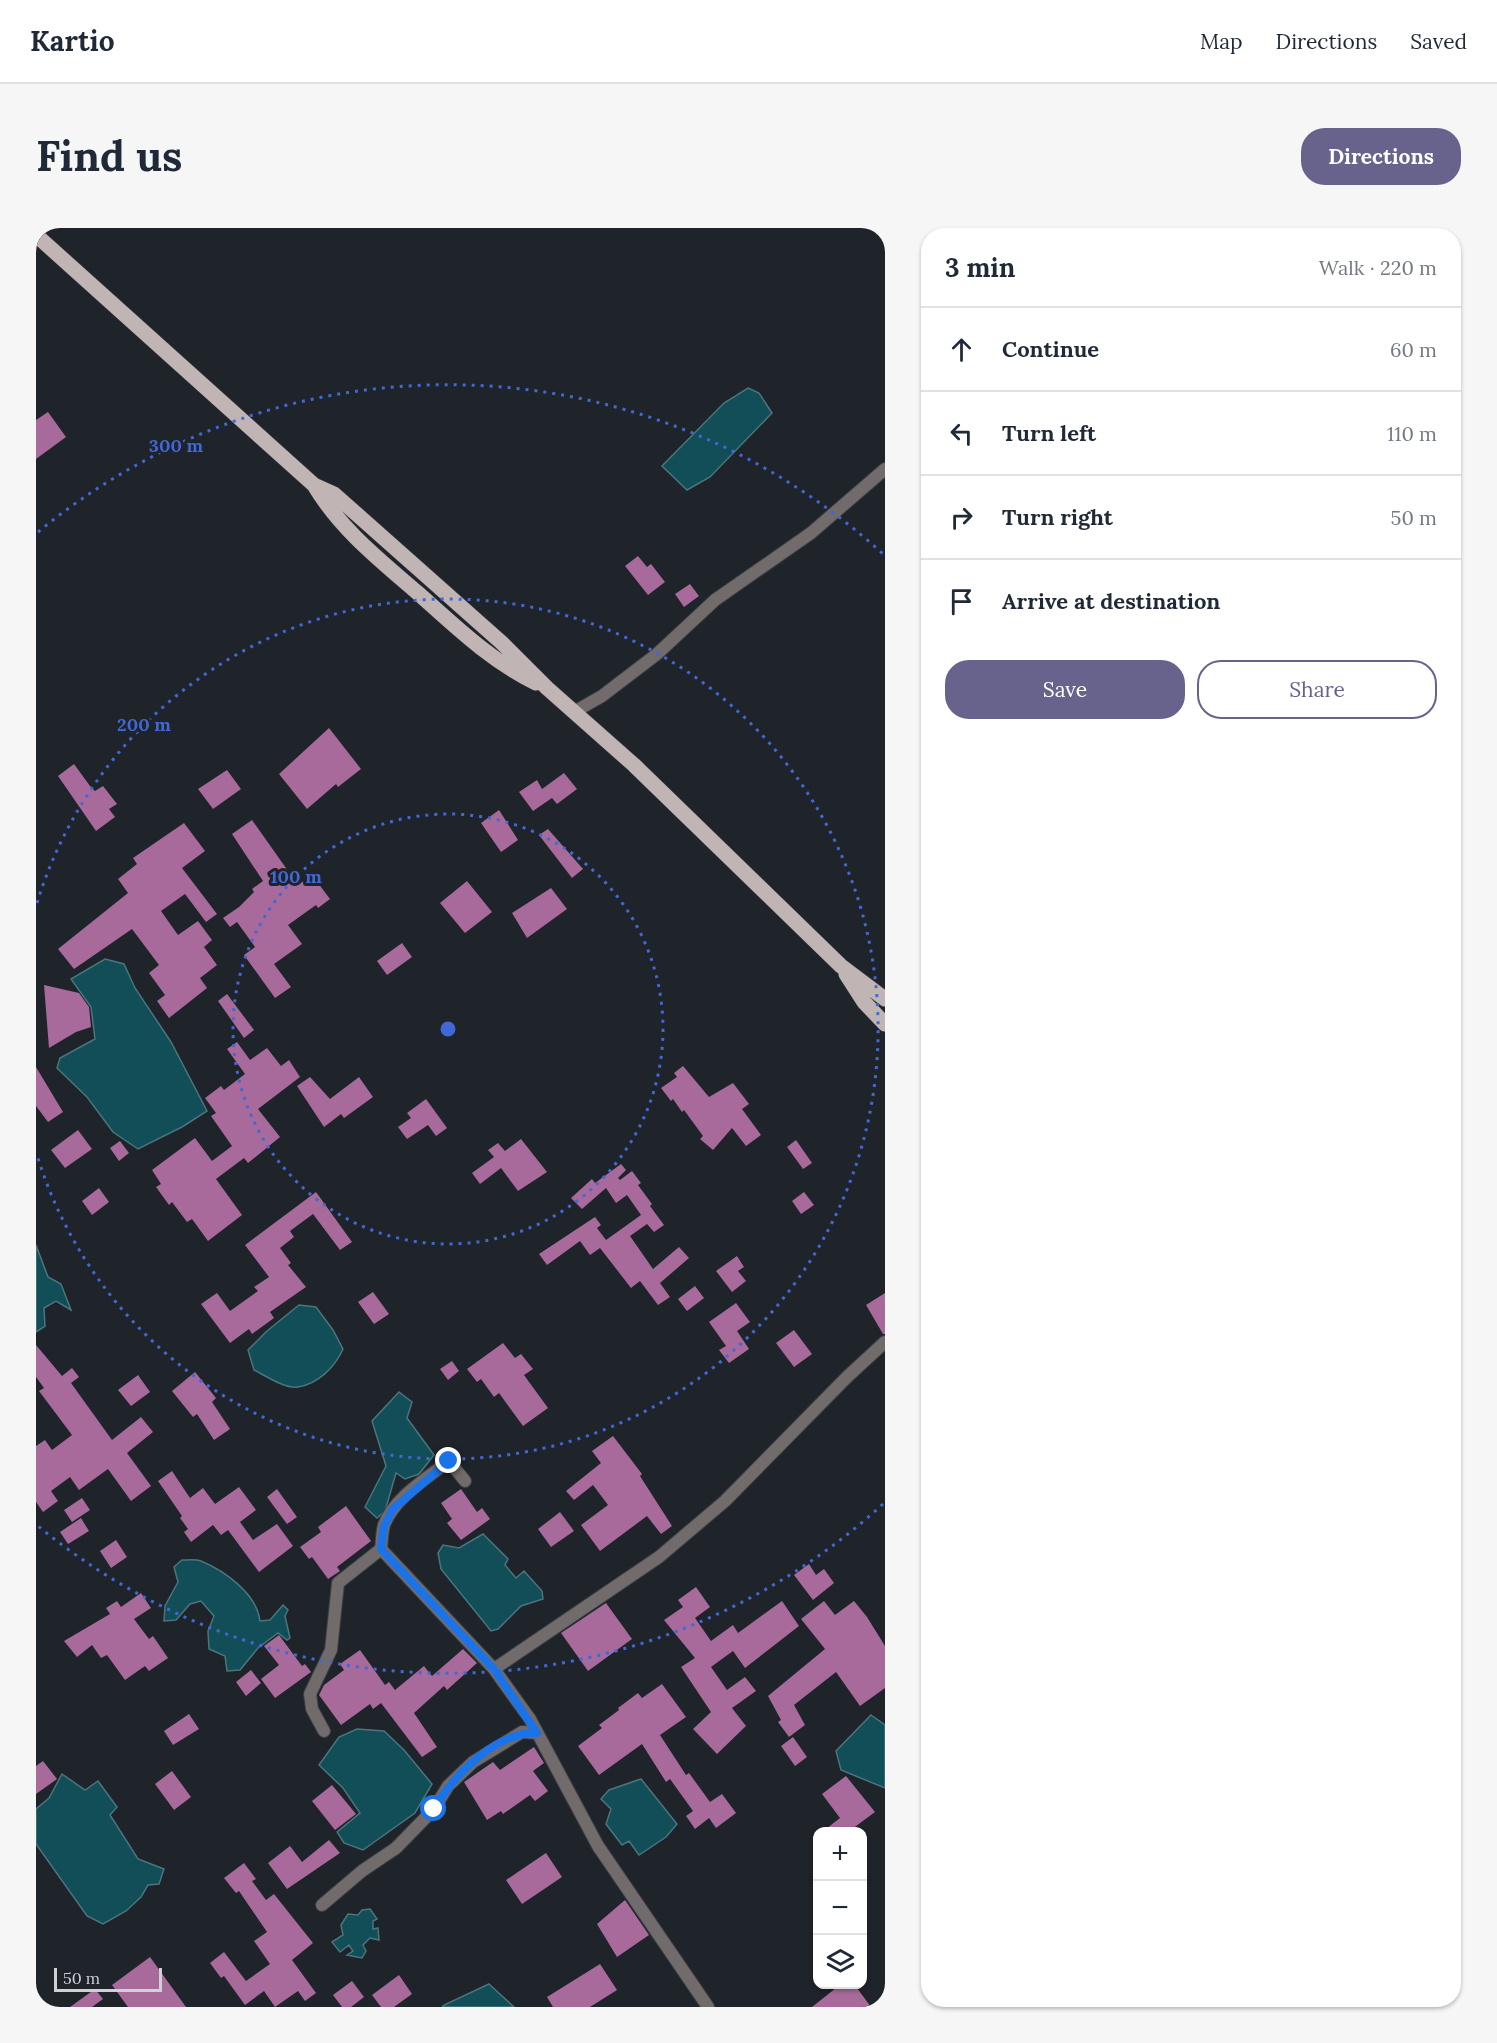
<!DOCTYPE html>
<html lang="en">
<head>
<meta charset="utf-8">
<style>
	body { margin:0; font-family:Lora,serif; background:#f6f6f7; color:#1f2937 }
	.controls { position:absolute; right:18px; bottom:18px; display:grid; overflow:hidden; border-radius:12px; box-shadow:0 2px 4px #0004 }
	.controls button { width:54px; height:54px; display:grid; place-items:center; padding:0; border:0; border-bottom:2px solid #e0e1e3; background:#fff; color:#1f2937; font:30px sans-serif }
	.scale { position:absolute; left:18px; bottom:15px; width:108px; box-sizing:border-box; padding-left:6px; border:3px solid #cfd1d7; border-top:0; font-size:16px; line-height:21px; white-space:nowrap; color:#cfd1d7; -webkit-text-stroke:4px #1f232a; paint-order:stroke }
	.stop { position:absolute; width:18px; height:18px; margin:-14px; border:4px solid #1a73e8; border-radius:50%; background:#fff }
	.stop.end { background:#1a73e8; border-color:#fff; box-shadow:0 2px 6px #0008 }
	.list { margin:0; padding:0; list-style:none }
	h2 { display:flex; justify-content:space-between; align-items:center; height:78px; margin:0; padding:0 24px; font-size:26px }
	h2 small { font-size:20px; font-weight:400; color:#747a83 }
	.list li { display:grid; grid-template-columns:39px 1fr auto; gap:18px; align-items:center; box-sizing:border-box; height:84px; padding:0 24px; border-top:2px solid #e0e1e3 }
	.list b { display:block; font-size:22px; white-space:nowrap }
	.list em { font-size:20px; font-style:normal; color:#747a83 }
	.actions { display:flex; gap:12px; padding:18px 24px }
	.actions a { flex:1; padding:14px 0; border:2px solid #67638c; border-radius:24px; text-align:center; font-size:21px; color:#67638c }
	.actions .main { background:#67638c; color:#fff }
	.icon { flex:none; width:33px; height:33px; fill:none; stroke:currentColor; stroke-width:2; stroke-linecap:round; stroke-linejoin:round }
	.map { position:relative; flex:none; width:849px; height:1779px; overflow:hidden; border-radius:24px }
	header { display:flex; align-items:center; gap:36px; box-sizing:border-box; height:84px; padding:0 30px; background:#fff; border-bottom:2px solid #e0e1e3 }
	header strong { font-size:28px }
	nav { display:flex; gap:33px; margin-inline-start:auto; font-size:21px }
	.intro { display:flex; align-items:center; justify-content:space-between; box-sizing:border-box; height:144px; padding:0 36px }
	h1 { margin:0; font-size:42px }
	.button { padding:15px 27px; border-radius:24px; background:#67638c; color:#fff; font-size:21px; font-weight:700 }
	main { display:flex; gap:36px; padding:0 36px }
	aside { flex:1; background:#fff; border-radius:24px; box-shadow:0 2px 4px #0004 }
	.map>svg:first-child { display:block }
	.water { fill:#124e57; stroke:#4b757d; stroke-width:1.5 }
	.building { fill:#a76a9b }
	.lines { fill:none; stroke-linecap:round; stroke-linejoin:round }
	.minor-casing { stroke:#3b3f46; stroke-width:14 }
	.primary-casing { stroke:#3b3f46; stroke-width:16 }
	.minor { stroke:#716b6b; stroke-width:12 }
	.primary { stroke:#c0b5b4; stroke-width:15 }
	.route { stroke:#1a73e8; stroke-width:8 }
	.ring { fill:none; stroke:#4168d8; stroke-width:3; stroke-dasharray:3 6 }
	.centre { fill:#4168d8; stroke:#1f232a; stroke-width:3 }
	.ring-label { font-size:18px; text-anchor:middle; font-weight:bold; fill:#4168d8; stroke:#1f232a; stroke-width:6; stroke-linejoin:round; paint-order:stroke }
</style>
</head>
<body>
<header>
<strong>Kartio</strong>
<nav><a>Map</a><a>Directions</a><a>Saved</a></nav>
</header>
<div class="intro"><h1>Find us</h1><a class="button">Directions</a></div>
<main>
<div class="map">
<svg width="849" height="1779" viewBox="0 0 849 1779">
	<rect width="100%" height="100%" fill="#1f232a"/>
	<path class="water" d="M712,160L723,165L736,185L674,249L651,262L626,238L688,175Z
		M69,731L88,736L99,760L135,814L171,883L146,899L102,921L77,904L51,869L21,840L24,830L59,811L55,779L35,751Z
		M0,1017L12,1049L25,1056L35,1082L20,1073L8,1080L9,1098L0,1104Z
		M263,1077L280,1079L297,1102L307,1121C299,1139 282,1156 262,1159C249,1161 230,1148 218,1142L212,1122L231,1103Z
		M363,1164L376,1174L371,1190L398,1227L383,1246L369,1251L360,1245L349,1283L341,1290L329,1279L350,1238L336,1193Z
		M447,1306L472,1331L469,1337L480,1350L488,1343L506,1363L507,1371L485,1378L462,1401L455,1403L405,1341L402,1325L407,1317L423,1320Z
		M146,1332C152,1332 160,1331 165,1333C189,1343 221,1366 224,1393L234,1392L247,1377L252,1382L249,1388L254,1410L251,1412L242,1405L222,1420L204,1442L191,1443L189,1428L173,1421L172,1403L178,1388L165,1373L154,1376L140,1392L128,1393L129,1378L142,1354L138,1339Z
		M835,1487L849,1497V1560L805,1542L800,1523Z
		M321,1501L348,1503L368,1522L396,1556L379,1585L327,1622L308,1615L301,1604L324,1585L307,1560L283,1537L303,1509Z
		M26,1546L49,1562L62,1553L81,1579L74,1587L102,1631L128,1641L123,1656L112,1657L105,1669L90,1683L67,1696L51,1688L0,1616V1581L13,1570Z
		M605,1551L641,1596L630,1609L603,1627L593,1613L586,1617L570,1596L575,1581L565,1571L573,1562Z
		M334,1681L341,1691L337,1693V1701L342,1700L343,1712L334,1710L327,1717L330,1723L326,1730L311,1727L317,1723L313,1717L304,1724L296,1714L307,1707L305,1697L312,1686L322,1687L326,1682Z
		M453,1756L478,1779H406L408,1777Z"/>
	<path class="building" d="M12,184L30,209L0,231V192Z
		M602,328L611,339L615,336L629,354L612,367L589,338Z
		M654,356L663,368L648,379L639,366Z
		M293,500L325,541L302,559L300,556L271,581L243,546Z
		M38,536L54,558L59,563L67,558L81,576L73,581L79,589L60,603L22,548Z
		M191,542L205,561L177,581L162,561Z
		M528,545L541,561L521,576L516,570L497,583L483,564L501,552L506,561Z
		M463,582L482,612L465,624L445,595Z
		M216,592L262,657L276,647L294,671L282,680L280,677L252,697L266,716L238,736L255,759L239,770L208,727L219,719L201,694L194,699L187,690L203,679L218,664L216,661L227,653L196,606Z
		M148,595L169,623L146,640L181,686L170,694L149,666L125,683L142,707L162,693L176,712L168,719L181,737L164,750L171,760L133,790L121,773L129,767L113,745L123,737L96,701L38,741L22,721L92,665L82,651L101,636L97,630Z
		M512,601L547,641L536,650L503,607Z
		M431,653L456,684L429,705L404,675Z
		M515,660L531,681L491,710L476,685Z
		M366,715L376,729L351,747L341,733Z
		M8,757L43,765L53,779L55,799L40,804L13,820Z
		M191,766L218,802L208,810L182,773Z
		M201,814L214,832L231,820L245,838L253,832L264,849L222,881L244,909L212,935L208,930L180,951L206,987L172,1013L156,991L151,994L136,974L133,977L120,959L125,956L116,942L159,910L176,933L196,918L175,888L180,885L169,870L185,858L188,862L209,846L191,821Z
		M647,838L673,869L697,855L713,876L706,881L725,907L710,918L696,900L677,922L664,911L667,908L648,882L646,884L637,871L635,873L625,860L641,849L638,845Z
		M0,839L27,884L12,894L0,878Z
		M274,849L294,871L323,849L337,869L308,890L305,886L288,899L261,858Z
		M390,871L411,900L400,908L392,897L371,911L362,899L375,890L371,885Z
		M42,902L56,921L29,940L15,922Z
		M485,911L511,944L482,963L465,940L444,956L436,945L458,929L452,922L462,915L469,923Z
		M760,912L776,935L767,941L751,919Z
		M84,913L93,925L83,933L74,920Z
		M585,936L590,942L582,950L584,952L596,943L605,955L602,957L616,976L614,978L628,997L618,1004L611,996L594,1008L617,1041L643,1019L653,1030L624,1055L634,1069L622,1077L604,1053L595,1060L564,1020L554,1027L544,1013L511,1037L503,1026L559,989L565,997L561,1000L570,1012L605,987L591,967L580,975L570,960L546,981L535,970L556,951L559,955Z
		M63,960L73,974L56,987L46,973Z
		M280,964L316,1014L304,1022L277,986L254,1003L258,1009L244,1020L255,1035L252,1037L270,1059L234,1084L238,1090L216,1106L213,1101L194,1115L165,1076L181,1065L194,1083L222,1063L218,1059L233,1049L209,1017Z
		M768,964L778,977L765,986L756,973Z
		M701,1028L708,1039L702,1043L710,1053L696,1064L680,1043Z
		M659,1058L668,1070L651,1083L642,1071Z
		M337,1064L353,1086L338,1096L322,1074Z
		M849,1065V1106H847L830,1077Z
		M700,1075L714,1094L701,1103L713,1121L693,1135L683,1122L690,1118L673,1094Z
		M758,1102L776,1126L758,1139L740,1115Z
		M467,1115L479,1130L485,1126L497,1141L488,1147L512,1180L487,1198L463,1165L458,1169L445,1151L441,1154L431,1141Z
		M0,1117L26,1148L36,1140L43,1149L35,1155L76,1212L105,1189L117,1204L91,1225L115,1258L95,1273L72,1241L43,1262L34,1249L15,1263L22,1273L7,1284L0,1274V1218L9,1212L16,1222L36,1207L3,1163L8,1160L0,1149Z
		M416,1133L423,1143L412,1152L404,1141Z
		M159,1144L180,1170L176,1174L194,1201L178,1212L161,1186L157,1189L136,1163Z
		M102,1147L114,1164L95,1178L82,1162Z
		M577,1208L606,1246L604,1248L636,1298L625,1306L611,1288L564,1323L545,1297L572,1277L557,1257L538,1272L530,1263L565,1235L556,1223Z
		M136,1243L154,1270L167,1260L179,1276L203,1259L220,1282L204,1294L217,1312L241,1296L257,1318L223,1344L192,1302L185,1307L177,1297L155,1314L148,1304L152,1301L144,1290L146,1288L122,1253Z
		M241,1261L261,1289L251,1296L231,1269Z
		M425,1261L441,1284L446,1280L454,1291L425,1312L411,1295L416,1291L405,1275Z
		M46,1270L54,1282L36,1294L28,1282Z
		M310,1278L335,1313L301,1339L304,1343L292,1351L276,1329L273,1331L264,1319L285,1304L282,1299Z
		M524,1284L538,1303L515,1319L502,1301Z
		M45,1290L53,1303L32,1316L24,1304Z
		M80,1312L91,1329L75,1340L64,1323Z
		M773,1336L780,1347L788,1341L798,1355L777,1372L758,1347Z
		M660,1359L674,1379L659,1390L675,1413L697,1397L702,1405L746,1373L763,1398L709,1440L697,1423L675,1439L691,1462L709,1449L720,1463L696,1480L710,1498L681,1526L657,1501L675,1484L645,1439L659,1430L628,1392L647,1379L642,1372Z
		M105,1365L115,1380L98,1391L113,1411L117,1408L132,1430L113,1443L109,1438L89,1452L71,1427L65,1430L56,1417L41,1429L28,1413L74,1386L70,1380L81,1373L85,1379Z
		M788,1373L799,1387L818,1373L831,1389L849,1418V1460L824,1478L800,1444L758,1477L769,1497L753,1509L742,1494L745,1492L732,1468L789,1421L765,1391Z
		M570,1375L596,1411L552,1443L525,1405Z
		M243,1407L266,1438L269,1436L275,1444L239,1470L225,1451L243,1437L228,1418Z
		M427,1421L441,1435L411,1462L408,1458L378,1485L401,1519L386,1529L345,1475L337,1481L334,1476L305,1497L283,1467L288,1457L308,1442L304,1436L324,1422L349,1457L353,1454L359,1462L388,1438L396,1448Z
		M215,1442L225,1455L210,1468L200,1454Z
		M626,1456L650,1489L624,1507L650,1547L653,1545L674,1574L686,1566L700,1585L680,1600L673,1590L659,1601L650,1588L657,1583L634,1551L630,1554L606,1516L563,1547L542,1518L566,1500L563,1497L583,1482L582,1480L602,1465L606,1470Z
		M153,1486L163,1501L137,1517L128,1503Z
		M757,1509L771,1529L759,1538L745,1518Z
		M498,1519L508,1535L497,1543L512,1563L499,1573L494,1567L467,1586L465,1583L451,1592L428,1554L457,1534L464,1542Z
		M7,1533L21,1551L0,1566V1538Z
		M136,1543L155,1569L138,1582L119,1556Z
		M810,1548L839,1584L812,1604H786L804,1590L786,1566Z
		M296,1557L320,1586L299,1602L276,1573Z
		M293,1612L304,1625L251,1661L232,1635L254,1618L266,1634Z
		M510,1625L526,1649L486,1676L470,1652Z
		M208,1635L220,1651L216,1653L230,1672L238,1666L277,1715L256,1732L280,1765L269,1773L262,1763L239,1779L228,1763L209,1777L188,1748L185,1750L174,1735L188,1724L210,1753L234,1736L218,1713L231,1704L203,1663L200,1665L188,1650Z
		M589,1672L613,1707L581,1729L561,1696Z
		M114,1729L150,1779H92L76,1757Z
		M564,1736L581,1762L554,1779H517L511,1769Z
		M363,1747L376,1766L358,1779H345L336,1767Z
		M316,1753L328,1769L315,1779H306L297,1767Z
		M805,1756H818L835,1779H776Z
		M59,1761L67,1771L56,1779H34Z"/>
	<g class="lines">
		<defs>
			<path id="minor" d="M538,484L566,468L621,426L679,372L775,305L849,241
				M429,1253L413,1233C391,1250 358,1270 348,1297C346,1304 346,1313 345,1321L458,1441
				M288,1503L276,1481L274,1466L295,1422L302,1355L345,1321
				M286,1677L326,1643L360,1620L398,1581L412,1558L437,1534L486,1504L501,1505
				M672,1779L562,1618L494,1491L458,1441L623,1329L689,1273L811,1149L849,1114"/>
			<path id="primary" d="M0,7L278,257L298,266L466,415L511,460L598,537L805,738L849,771
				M278,257C304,301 345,333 383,366C420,399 455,433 500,455
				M810,746L828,774L849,796"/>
		</defs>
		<use href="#minor" class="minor-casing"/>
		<use href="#primary" class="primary-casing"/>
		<use href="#minor" class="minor"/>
		<use href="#primary" class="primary"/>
	</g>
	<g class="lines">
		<path class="route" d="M398,1581C418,1547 459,1504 501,1505L458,1441L345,1321L348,1298L357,1281L413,1233"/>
	</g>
	<g class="ring">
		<circle cx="412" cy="801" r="215"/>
		<path d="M1 675A430 430 0 1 1 1 927"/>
		<path d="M847 1276A644 644 0 0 1 2 1298M2 304A644 644 0 0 1 847 326"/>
	</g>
	<circle cx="412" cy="801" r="9" class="centre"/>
	<g class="ring-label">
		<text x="140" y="224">300 m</text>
		<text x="108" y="503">200 m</text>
		<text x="260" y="655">100 m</text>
	</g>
</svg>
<div class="controls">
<button>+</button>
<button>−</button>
<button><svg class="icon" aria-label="layers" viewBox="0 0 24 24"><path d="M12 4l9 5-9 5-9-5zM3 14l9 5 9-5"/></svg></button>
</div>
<div class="scale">50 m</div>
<div class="stop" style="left:398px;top:1581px"></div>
<div class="stop end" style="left:413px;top:1233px"></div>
</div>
<aside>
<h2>3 min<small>Walk · 220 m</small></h2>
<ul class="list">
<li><svg class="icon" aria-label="ahead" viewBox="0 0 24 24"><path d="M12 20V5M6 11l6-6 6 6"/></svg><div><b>Continue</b></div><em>60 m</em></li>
<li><svg class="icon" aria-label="left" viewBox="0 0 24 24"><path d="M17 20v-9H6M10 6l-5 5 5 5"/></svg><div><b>Turn left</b></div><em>110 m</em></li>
<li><svg class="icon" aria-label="right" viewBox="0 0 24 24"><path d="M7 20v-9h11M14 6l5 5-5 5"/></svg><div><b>Turn right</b></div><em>50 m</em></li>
<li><svg class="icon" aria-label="arrive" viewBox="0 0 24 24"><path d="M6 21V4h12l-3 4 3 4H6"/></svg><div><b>Arrive at destination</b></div></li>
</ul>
<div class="actions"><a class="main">Save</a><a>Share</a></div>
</aside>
</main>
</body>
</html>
